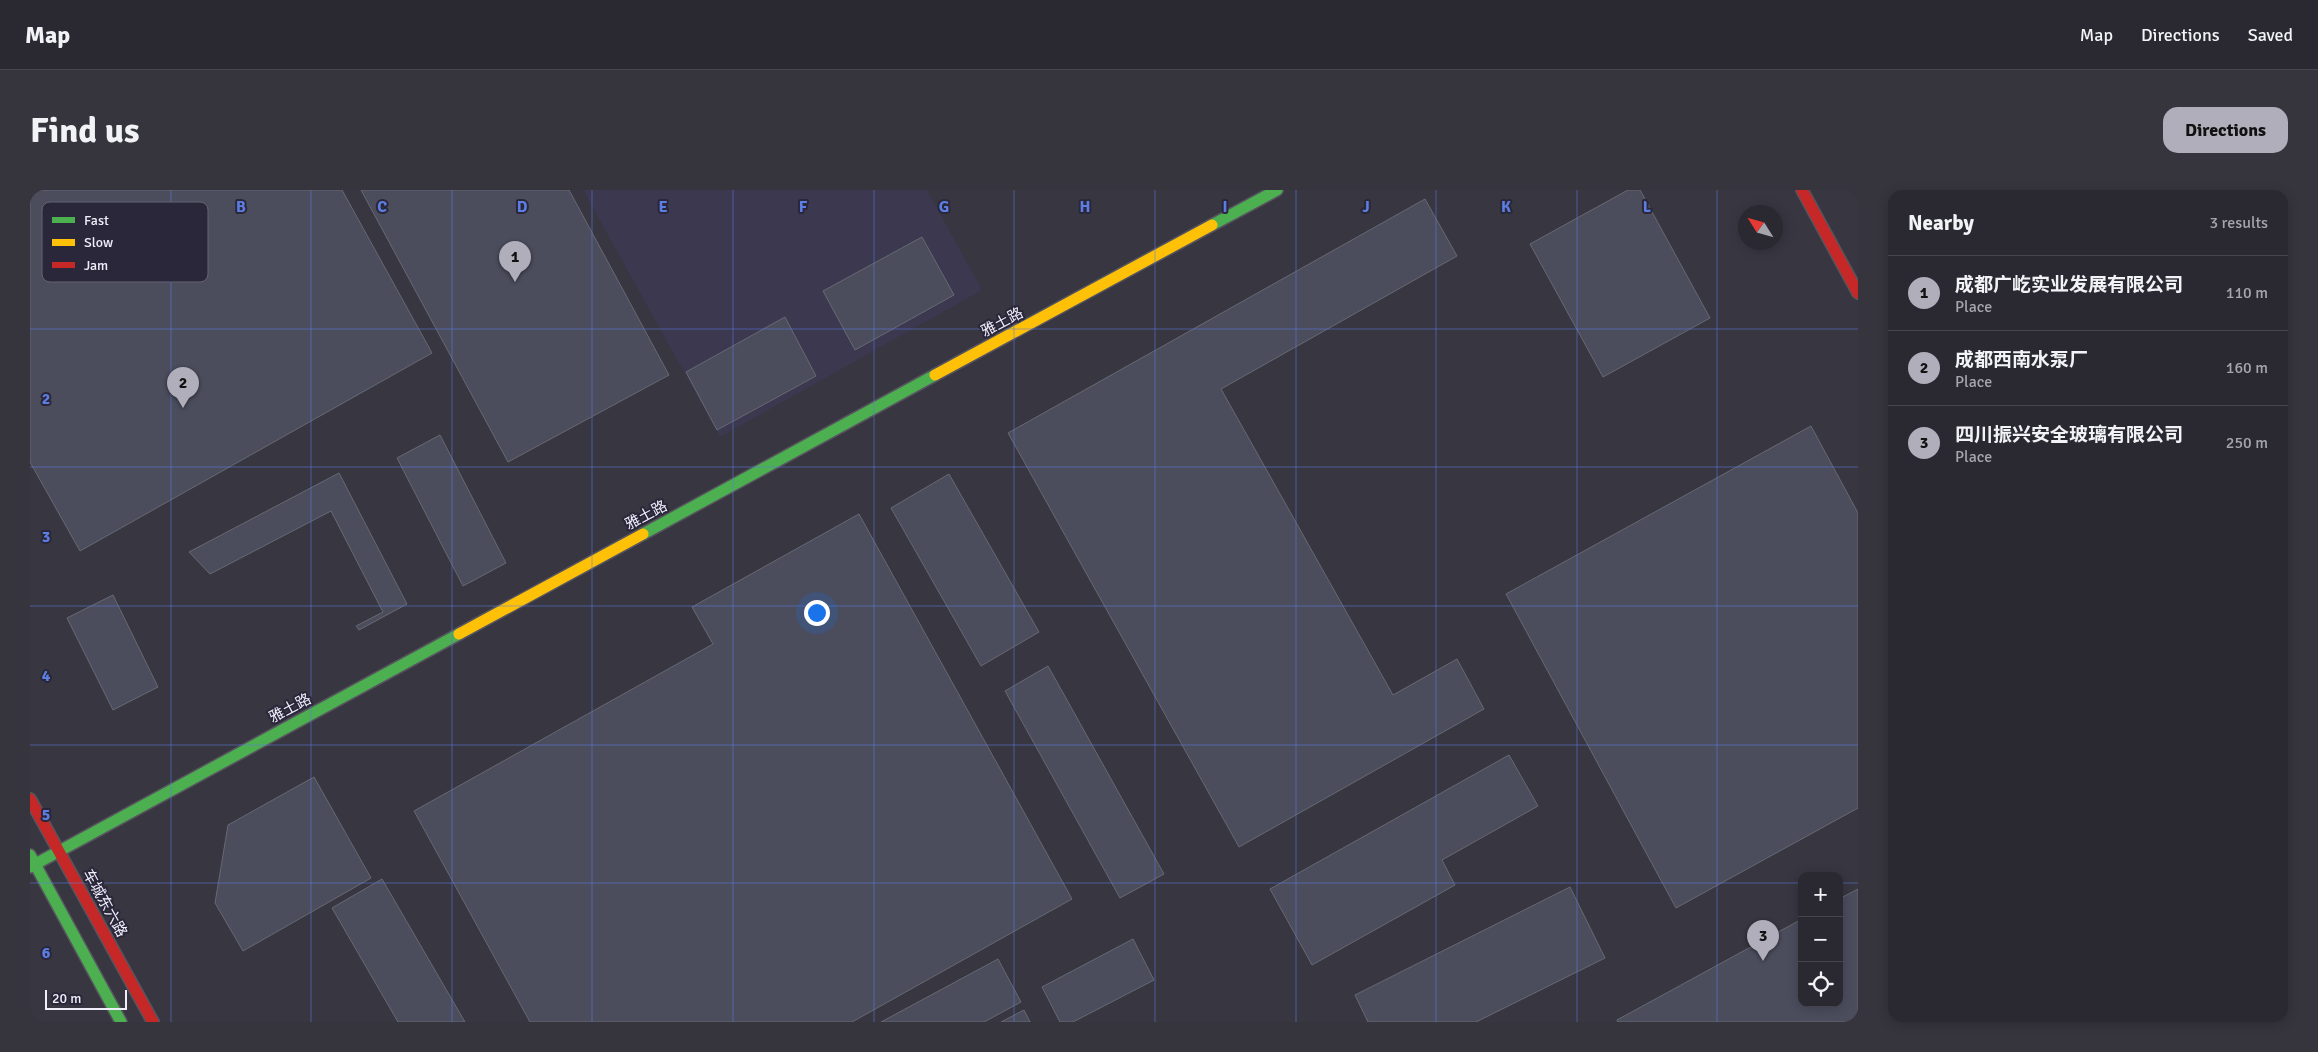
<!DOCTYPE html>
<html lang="en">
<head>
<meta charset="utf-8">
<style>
	body { margin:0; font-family:Signika,"Noto Sans SC",sans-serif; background:#36343d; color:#f1f3f6 }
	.controls { position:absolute; right:15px; bottom:15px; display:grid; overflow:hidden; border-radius:10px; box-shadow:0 2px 12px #0003 }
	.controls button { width:45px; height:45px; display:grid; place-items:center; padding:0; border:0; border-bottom:1px solid #46444d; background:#2a2831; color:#f1f3f6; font:25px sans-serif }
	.compass { position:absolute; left:1708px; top:15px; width:45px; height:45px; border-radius:50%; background:#2a2831; box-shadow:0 2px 12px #0003; rotate:307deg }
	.scale { position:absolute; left:15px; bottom:12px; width:82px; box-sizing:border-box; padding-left:5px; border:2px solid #f0eefb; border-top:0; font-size:14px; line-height:18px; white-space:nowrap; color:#f0eefb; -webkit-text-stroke:4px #2b273a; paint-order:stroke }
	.you { position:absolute; left:786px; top:422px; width:18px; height:18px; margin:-12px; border:4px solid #fff; border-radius:50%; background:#1a73e8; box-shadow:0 0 0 8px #1a73e833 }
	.badge { display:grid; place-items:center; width:32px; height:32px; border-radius:50%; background:#b0aeba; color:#111; font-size:16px; font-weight:700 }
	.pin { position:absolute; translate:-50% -41px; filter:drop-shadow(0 1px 2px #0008) }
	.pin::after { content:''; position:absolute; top:26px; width:18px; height:15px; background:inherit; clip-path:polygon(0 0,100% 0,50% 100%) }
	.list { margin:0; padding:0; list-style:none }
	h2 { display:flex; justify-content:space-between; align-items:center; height:65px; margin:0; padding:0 20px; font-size:21px }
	h2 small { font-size:16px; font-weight:400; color:#a5a6ab }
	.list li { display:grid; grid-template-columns:32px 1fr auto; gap:15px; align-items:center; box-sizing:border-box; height:75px; padding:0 20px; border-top:1px solid #46444d }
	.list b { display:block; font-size:19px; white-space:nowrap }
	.list p { margin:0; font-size:16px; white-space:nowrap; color:#a5a6ab }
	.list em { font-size:16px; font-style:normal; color:#a5a6ab }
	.icon { flex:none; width:28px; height:28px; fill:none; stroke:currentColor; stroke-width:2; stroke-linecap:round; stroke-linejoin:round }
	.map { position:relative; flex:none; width:1828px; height:832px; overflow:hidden; border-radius:15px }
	header { display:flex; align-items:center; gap:30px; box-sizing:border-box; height:70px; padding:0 25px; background:#2a2831; border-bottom:1px solid #46444d }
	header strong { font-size:24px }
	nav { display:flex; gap:28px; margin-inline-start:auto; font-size:18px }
	.intro { display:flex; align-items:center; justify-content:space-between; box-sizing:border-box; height:120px; padding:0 30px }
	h1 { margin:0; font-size:35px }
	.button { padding:12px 22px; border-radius:15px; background:#b0aeba; color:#111; font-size:18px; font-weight:700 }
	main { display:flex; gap:30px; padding:0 30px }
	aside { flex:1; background:#2a2831; border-radius:15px; box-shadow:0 2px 12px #0003 }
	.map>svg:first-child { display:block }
	.built { fill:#3c3850 }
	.building { fill:#4b4d5d; stroke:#676972 }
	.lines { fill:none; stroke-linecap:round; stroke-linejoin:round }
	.fast-casing { stroke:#56545e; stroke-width:14 }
	.slow-casing { stroke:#56545e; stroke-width:14 }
	.jam-casing { stroke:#56545e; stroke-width:14 }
	.fast { stroke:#4caf50; stroke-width:11 }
	.slow { stroke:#ffc107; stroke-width:11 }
	.jam { stroke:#c62828; stroke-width:11 }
	.grid { fill:none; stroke:#5c7ee2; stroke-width:1; stroke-opacity:0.55 }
	.labels { text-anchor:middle; stroke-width:4; stroke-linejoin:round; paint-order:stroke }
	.street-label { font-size:15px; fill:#f0eefb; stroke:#2b273a }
	.key { fill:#2b273a; stroke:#666374; stroke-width:1 }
	.key-label { font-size:14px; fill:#f0eefb }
	.grid-label { font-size:16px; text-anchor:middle; font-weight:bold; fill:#5c7ee2; stroke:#2b273a; stroke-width:4; stroke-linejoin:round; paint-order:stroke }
</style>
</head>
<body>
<header>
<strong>Map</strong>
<nav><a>Map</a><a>Directions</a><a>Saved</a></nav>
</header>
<div class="intro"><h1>Find us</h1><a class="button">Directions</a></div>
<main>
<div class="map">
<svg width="1828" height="832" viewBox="0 0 1828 832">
	<rect width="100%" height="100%" fill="#383641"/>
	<path class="built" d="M553,0H897L952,100L690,247Z"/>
	<path class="building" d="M0,0H312L402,163L50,361L0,272Z
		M331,0H539L639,185L478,272Z
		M1598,0H1610L1680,128L1573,187L1500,54Z
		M1395,9L1427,66L1191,199L1363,505L1427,469L1454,519L1209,657L978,243Z
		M892,47L924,105L825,160L793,101Z
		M755,127L786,186L687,240L656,182Z
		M1781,236L1828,323V618L1646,718L1476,404Z
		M410,245L476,373L433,396L367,268Z
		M309,283L377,414L329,440L326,436L353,422L301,321L180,384L159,362Z
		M919,284L1009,442L951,476L861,318Z
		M829,324L1042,709L822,832H500L384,621L683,454L662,417Z
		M83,405L128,497L83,520L37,428Z
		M1018,476L1134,684L1090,708L975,501Z
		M1479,565L1508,616L1412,670L1425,695L1282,775L1240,699Z
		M284,587L341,688L213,761L185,713L198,635Z
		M352,689L435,832H368L302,718Z
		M1540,697L1575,768L1446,832H1338L1325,805Z
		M1828,699V832H1588L1587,830L1772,729V813H1809V709Z
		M1103,749L1124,790L1043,832H1030L1012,797Z
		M968,769L991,812L954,832H851Z
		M994,820L1000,832H971Z"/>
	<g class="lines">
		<defs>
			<path id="fast" d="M1182,35L1247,0
				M613,344L905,185
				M0,665L91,832
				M0,677L429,444"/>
			<path id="slow" d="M905,185L1182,35
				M429,444L613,344"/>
			<path id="jam" d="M1772,0L1828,103
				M0,609L123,832"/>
		</defs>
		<use href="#fast" class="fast-casing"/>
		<use href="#slow" class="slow-casing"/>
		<use href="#jam" class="jam-casing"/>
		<use href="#fast" class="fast"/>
		<use href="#slow" class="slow"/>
		<use href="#jam" class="jam"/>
	</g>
	<path class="grid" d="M141,0V832M281,0V832M422,0V832M562,0V832M703,0V832M844,0V832M984,0V832M1125,0V832M1266,0V832M1406,0V832M1547,0V832M1687,0V832M0,139H1828M0,277H1828M0,416H1828M0,555H1828M0,693H1772M1809,693H1828"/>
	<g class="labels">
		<g class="street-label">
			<text transform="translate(972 132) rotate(-28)" y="5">雅土路</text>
			<text transform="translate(616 325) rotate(-28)" y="5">雅土路</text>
			<text transform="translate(260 518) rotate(-28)" y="5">雅土路</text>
			<text transform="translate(75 713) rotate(61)" y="5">车城东六路</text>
		</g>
	</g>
	<rect x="12" y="12" width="166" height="80" rx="8" class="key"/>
	<rect x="22" y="27" width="23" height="6" fill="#4caf50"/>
	<rect x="22" y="49" width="23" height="7" fill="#ffc107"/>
	<rect x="22" y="72" width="23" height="6" fill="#c62828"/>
	<g class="key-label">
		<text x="54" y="35">Fast</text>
		<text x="54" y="57">Slow</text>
		<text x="54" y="80">Jam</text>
	</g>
	<g class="grid-label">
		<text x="211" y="22">B</text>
		<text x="352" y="22">C</text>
		<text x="492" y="22">D</text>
		<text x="633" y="22">E</text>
		<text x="773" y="22">F</text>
		<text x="914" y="22">G</text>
		<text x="1055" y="22">H</text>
		<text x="1195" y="22">I</text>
		<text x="1336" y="22">J</text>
		<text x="1476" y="22">K</text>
		<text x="1617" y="22">L</text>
		<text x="16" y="214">2</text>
		<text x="16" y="352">3</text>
		<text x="16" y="491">4</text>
		<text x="16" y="630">5</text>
		<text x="16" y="768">6</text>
	</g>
</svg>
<div class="controls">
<button>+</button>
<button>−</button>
<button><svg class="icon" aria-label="locate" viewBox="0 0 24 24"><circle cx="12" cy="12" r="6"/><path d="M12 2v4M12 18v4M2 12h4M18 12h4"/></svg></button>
</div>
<svg class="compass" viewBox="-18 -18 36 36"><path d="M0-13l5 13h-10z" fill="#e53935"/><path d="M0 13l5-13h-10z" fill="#a5a6ab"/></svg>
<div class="scale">20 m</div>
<div class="you"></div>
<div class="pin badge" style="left:485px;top:92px">1</div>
<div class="pin badge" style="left:153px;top:218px">2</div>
<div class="pin badge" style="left:1733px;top:771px">3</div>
</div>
<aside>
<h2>Nearby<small>3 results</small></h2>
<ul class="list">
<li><span class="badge">1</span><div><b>成都广屹实业发展有限公司</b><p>Place</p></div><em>110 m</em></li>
<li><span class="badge">2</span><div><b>成都西南水泵厂</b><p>Place</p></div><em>160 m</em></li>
<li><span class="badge">3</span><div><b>四川振兴安全玻璃有限公司</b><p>Place</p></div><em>250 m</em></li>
</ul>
</aside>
</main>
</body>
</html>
